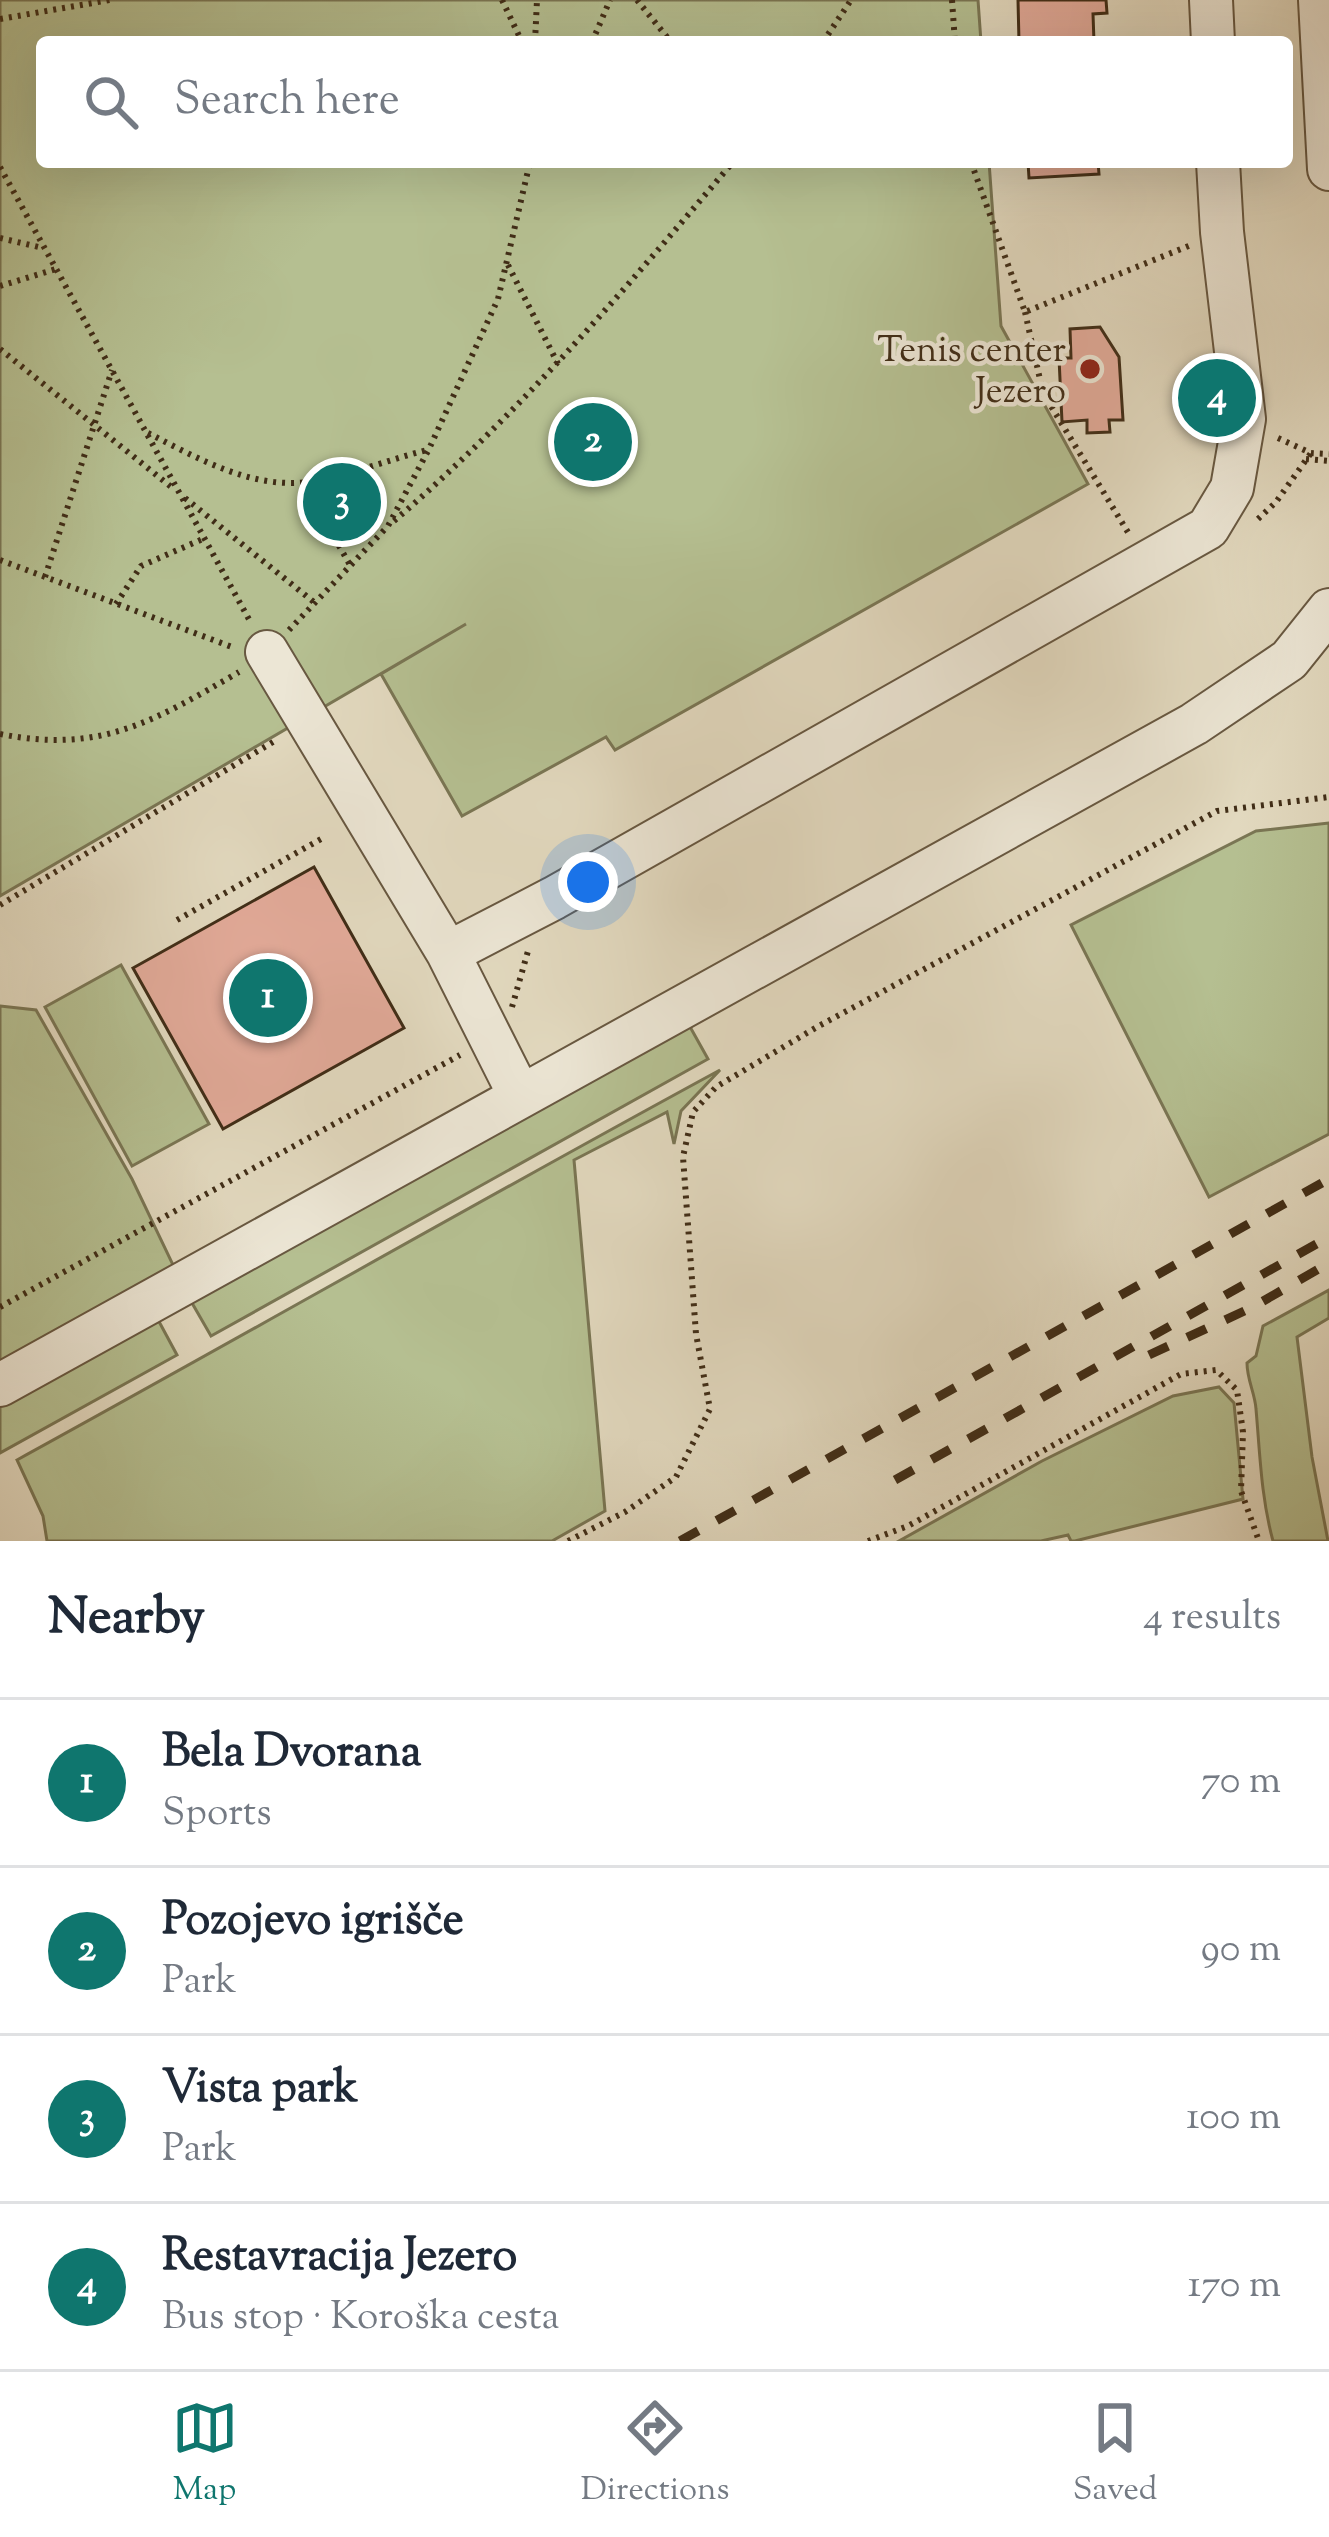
<!DOCTYPE html>
<html lang="en">
<head>
<meta charset="utf-8">
<style>
	body { margin:0; font-family:"Sorts Mill Goudy",serif; background:#f6f6f7; color:#1f2937 }
	.you { position:absolute; left:588px; top:882px; width:42px; height:42px; margin:-30px; border:9px solid #fff; border-radius:50%; background:#1a73e8; box-shadow:0 0 0 18px #1a73e833 }
	.badge { display:grid; place-items:center; width:78px; height:78px; border-radius:50%; background:#0f766e; color:#fff; font-size:39px; font-weight:700 }
	.pin { position:absolute; translate:-50% -50%; border:6px solid #fff; box-shadow:0 3px 12px #0006 }
	.list { margin:0; padding:0; list-style:none }
	h2 { display:flex; justify-content:space-between; align-items:center; height:156px; margin:0; padding:0 48px; font-size:51px }
	h2 small { font-size:39px; font-weight:400; color:#747a83 }
	.list li { display:grid; grid-template-columns:78px 1fr auto; gap:36px; align-items:center; box-sizing:border-box; height:168px; padding:0 48px; border-top:3px solid #e0e1e3 }
	.list b { display:block; font-size:45px; white-space:nowrap }
	.list p { margin:0; font-size:39px; white-space:nowrap; color:#747a83 }
	.list em { font-size:39px; font-style:normal; color:#747a83 }
	.icon { flex:none; width:66px; height:66px; fill:none; stroke:currentColor; stroke-width:2; stroke-linecap:round; stroke-linejoin:round }
	.map { position:relative; flex:none; width:1329px; height:1541px; overflow:hidden }
	.search { position:absolute; background:#fff; box-shadow:0 12px 48px #0002; left:36px; right:36px; top:36px; height:132px; display:flex; align-items:center; gap:30px; box-sizing:border-box; padding:0 42px; border-radius:12px; color:#747a83; font-size:45px }
	.sheet { height:828px; background:#fff }
	nav { display:flex; justify-content:space-around; align-items:center; box-sizing:border-box; height:168px; border-top:3px solid #e0e1e3; background:#fff; font-size:33px; color:#747a83 }
	nav a { display:grid; justify-items:center; gap:6px }
	nav .on { color:#0f766e }
	.map>svg:first-child { display:block }
	.green { fill:#b5bf91; stroke:#7a7654; stroke-width:3 }
	.building { fill:#e2aa99; stroke:#402d17; stroke-width:3 }
	.lines { fill:none; stroke-linecap:round; stroke-linejoin:round }
	.minor-casing { stroke:#685841; stroke-width:46 }
	.path { stroke:#402d17; stroke-width:6; stroke-dasharray:3 6; stroke-linecap:butt }
	.minor { stroke:#ece6d5; stroke-width:42 }
	.rail { stroke:#402d17; stroke-width:9; stroke-dasharray:21 21; stroke-linecap:butt }
	.poi-dot { fill:#8f2418; stroke:#ece6d5; stroke-width:4.5 }
	.labels { text-anchor:middle; stroke-width:9; stroke-linejoin:round; paint-order:stroke }
	.poi-label { font-size:36px; fill:#402d17; stroke:#ece6d5; text-anchor:end }
</style>
</head>
<body>
<div class="map">
<svg width="1329" height="1541" viewBox="0 0 1329 1541">
	<rect width="100%" height="100%" fill="#e2d9bf"/>
	<filter id="stains"><feTurbulence type="fractalNoise" baseFrequency=".00167" numOctaves="4"/><feColorMatrix values="0 0 0 0 .2 0 0 0 0 .09 0 0 0 0 .02 0 0 0 .5 -.17"/></filter>
	<radialGradient id="worn" r=".72"><stop offset=".6" stop-color="#630" stop-opacity="0"/><stop offset="1" stop-color="#630" stop-opacity=".3"/></radialGradient>
	<path class="green" d="M0,0H978L981,42H42V162H989L1001,326L1088,484L615,750L606,737L462,816L381,674L466,624L0,896Z
		M1329,823V1134L1209,1197L1071,925L1256,831Z
		M121,965L209,1124L132,1166L45,1007Z
		M0,1006L36,1010L132,1179L175,1269L0,1365Z
		M689,1025L708,1059L211,1336L188,1296Z
		M720,1070L681,1111L674,1144L667,1112L574,1160L605,1511L552,1541H47L43,1516L17,1460C252,1331 484,1198 720,1070Z
		M1329,1290V1318L1297,1337L1312,1457L1328,1541H1273C1261,1497 1260,1454 1256,1409C1255,1393 1247,1380 1247,1363L1256,1356L1263,1326Z
		M156,1316L177,1355L0,1453V1403Z
		M1219,1387L1234,1403L1243,1499L1075,1541H1071L1068,1535L1041,1541H899L1042,1461L1173,1396Z"/>
	<path class="building" d="M1018,0H1106L1107,13L1093,14L1094,42H1019Z
		M1028,162H1098L1099,174L1029,178Z
		M1100,327L1119,357L1123,420H1109L1110,432L1087,433V420L1062,422L1059,358H1071L1070,329Z
		M314,867L404,1028L223,1129L133,968Z"/>
	<g class="lines">
		<defs>
			<path id="minor" d="M1211,0L1213,42
				M1320,0L1329,169
				M267,652L448,953L520,1096
				M448,953L554,898L1208,528L1232,488L1244,419L1222,232L1218,162
				M0,1385L1194,724L1289,660L1329,610"/>
		</defs>
		<use href="#minor" class="minor-casing"/>
		<path class="path" d="M502,0L522,42
			M637,0L671,42
			M952,0L955,42
			M0,19L110,0
			M535,42L537,0
			M592,42L610,0
			M823,42L851,0
			M971,162L1025,312L1191,245
			M0,167L251,623
			M0,238L43,248
			M508,265L558,364
			M0,286L56,269
			M1025,312L1043,393L1129,534
			M0,349L175,490
			M148,433C197,458 251,489 308,482C348,476 387,460 427,450
			M1278,438L1311,453L1329,454
			M1306,459L1329,461
			M303,483L350,565
			M185,498L315,603
			M1258,519L1276,502L1311,453
			M394,521C520,413 626,288 733,162
			M0,560L232,647
			M45,577L112,370
			M116,604L141,566L205,538
			M289,630L388,526L429,449L498,299L530,162
			M0,734C101,754 154,721 239,672
			M0,905L278,739
			M177,920L321,839
			M512,1007L528,951
			M0,1307L460,1055
			M568,1541L625,1512L676,1477L710,1409L696,1334L683,1157L693,1112L716,1087L817,1027L1217,811L1329,797
			M868,1541L908,1526L1181,1374L1216,1370L1237,1390L1243,1432L1241,1491L1259,1541"/>
		<use href="#minor" class="minor"/>
		<path class="rail" d="M1149,1355L1253,1307L1329,1263
			M895,1480L1329,1237
			M680,1541L1329,1179"/>
	</g>
	<circle class="poi-dot" cx="1090" cy="369" r="12"/>
	<g class="labels">
		<g class="poi-label">
			<text x="1066" y="361">Tenis center<tspan x="1066" dy="41">Jezero</tspan></text>
		</g>
	</g>
	<rect width="100%" height="100%" filter="url(#stains)"/>
	<rect width="100%" height="100%" fill="url(#worn)"/>
</svg>
<div class="you"></div>
<div class="pin badge" style="left:268px;top:998px">1</div>
<div class="pin badge" style="left:593px;top:442px">2</div>
<div class="pin badge" style="left:342px;top:502px">3</div>
<div class="pin badge" style="left:1217px;top:398px">4</div>
<div class="search"><svg class="icon" aria-label="search" viewBox="0 0 24 24"><circle cx="10" cy="10" r="6"/><path d="M15 15l6 6"/></svg>Search here</div>
</div>
<section class="sheet">
<h2>Nearby<small>4 results</small></h2>
<ul class="list">
<li><span class="badge">1</span><div><b>Bela Dvorana</b><p>Sports</p></div><em>70 m</em></li>
<li><span class="badge">2</span><div><b>Pozojevo igrišče</b><p>Park</p></div><em>90 m</em></li>
<li><span class="badge">3</span><div><b>Vista park</b><p>Park</p></div><em>100 m</em></li>
<li><span class="badge">4</span><div><b>Restavracija Jezero</b><p>Bus stop · Koroška cesta</p></div><em>170 m</em></li>
</ul>
</section>
<nav>
<a class="on"><svg class="icon" aria-label="map" viewBox="0 0 24 24"><path d="M3 6l6-2 6 2 6-2v14l-6 2-6-2-6 2zM9 4v14M15 6v14"/></svg>Map</a>
<a><svg class="icon" aria-label="directions" viewBox="0 0 24 24"><path d="M12 3l9 9-9 9-9-9zM9 14v-3h6M13 9l2 2-2 2"/></svg>Directions</a>
<a><svg class="icon" aria-label="saved" viewBox="0 0 24 24"><path d="M7 4h10v16l-5-4-5 4z"/></svg>Saved</a>
</nav>
</body>
</html>
